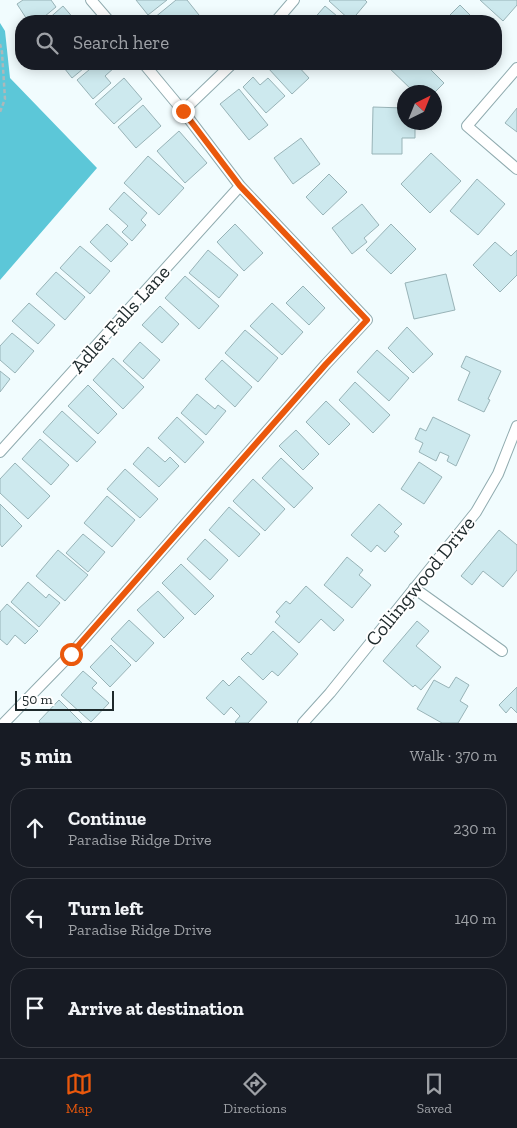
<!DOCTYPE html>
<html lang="en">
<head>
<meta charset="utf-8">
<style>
	body { margin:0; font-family:"Zilla Slab",serif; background:#20242c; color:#f1f3f6 }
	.compass { position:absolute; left:397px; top:85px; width:45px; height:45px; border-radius:50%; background:#171b24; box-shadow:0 2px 12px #0003; rotate:43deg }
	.scale { position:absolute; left:15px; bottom:12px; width:99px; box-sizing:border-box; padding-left:5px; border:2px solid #1e292b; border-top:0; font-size:14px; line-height:18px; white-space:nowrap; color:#1e292b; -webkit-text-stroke:4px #fff; paint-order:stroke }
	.stop { position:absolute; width:15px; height:15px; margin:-11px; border:4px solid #ea580c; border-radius:50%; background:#fff }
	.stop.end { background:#ea580c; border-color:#fff; box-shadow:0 1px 5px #0008 }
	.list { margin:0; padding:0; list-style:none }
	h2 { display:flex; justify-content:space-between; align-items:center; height:65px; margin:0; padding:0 20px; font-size:21px }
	h2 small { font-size:16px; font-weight:400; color:#9ea1a6 }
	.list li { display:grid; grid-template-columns:32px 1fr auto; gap:15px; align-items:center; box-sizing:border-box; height:80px; margin:0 10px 10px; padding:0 10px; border:1px solid #363941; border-radius:20px }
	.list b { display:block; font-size:19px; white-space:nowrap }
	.list p { margin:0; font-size:16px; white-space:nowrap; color:#9ea1a6 }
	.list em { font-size:16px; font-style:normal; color:#9ea1a6 }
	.icon { flex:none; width:28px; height:28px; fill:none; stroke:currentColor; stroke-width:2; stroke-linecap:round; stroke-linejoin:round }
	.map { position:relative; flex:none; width:517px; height:723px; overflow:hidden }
	.search { position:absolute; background:#171b24; box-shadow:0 2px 12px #0003; left:15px; right:15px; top:15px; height:55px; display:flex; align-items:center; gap:12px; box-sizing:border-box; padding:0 18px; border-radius:20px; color:#9ea1a6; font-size:19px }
	.sheet { height:335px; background:#171b24 }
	nav { display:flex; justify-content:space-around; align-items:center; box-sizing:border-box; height:70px; border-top:1px solid #363941; background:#171b24; font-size:14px; color:#9ea1a6 }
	nav a { display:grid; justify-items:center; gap:2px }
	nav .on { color:#ea580c }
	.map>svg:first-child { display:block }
	.forest { fill:#5cc7d8 }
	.building { fill:#cde9ee; stroke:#98b3b7 }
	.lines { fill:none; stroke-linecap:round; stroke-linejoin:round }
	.minor-casing { stroke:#90abaf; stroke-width:12 }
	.path { stroke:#adb8ba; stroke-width:2.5; stroke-dasharray:4 2.5; stroke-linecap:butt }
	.minor { stroke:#fff; stroke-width:10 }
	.route { stroke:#ea580c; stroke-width:6 }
	.labels { text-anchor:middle; stroke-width:4; stroke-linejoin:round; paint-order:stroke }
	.street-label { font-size:20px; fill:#1e292b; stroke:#fff }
</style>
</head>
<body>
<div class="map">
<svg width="517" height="723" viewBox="0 0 517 723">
	<rect width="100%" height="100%" fill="#f1fcfe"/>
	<path class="forest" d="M0,23L5,31L10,78L97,168L0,280Z"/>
	<path class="building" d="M23,0H51L56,7L39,21H28L17,4Z
		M136,0H167L148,15Z
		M176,0H187L199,15L192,21H157L154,18Z
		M330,0H365L367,2L351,21L329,1Z
		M480,0H517V5L503,21Z
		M460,5L476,21H444Z
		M63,6L75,20L73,21H46Z
		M325,6L343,21H312Z
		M61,64H89L72,78Z
		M96,64H112L115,67L105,76L111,83L93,99L77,80Z
		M272,64H296L309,78L292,94L268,68Z
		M385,64H436L430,69L444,83L434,93L427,92L420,86L414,92Z
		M253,77L260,85L268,78L285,96L266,113L243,87Z
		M124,78L142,99L114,124L95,104Z
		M239,89L268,125L249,140L220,104Z
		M143,105L161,126L136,148L118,127Z
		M373,107L404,108V122H415V138H402V154H372Z
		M517,108V132L505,123Z
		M179,131L207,163L185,183L157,151Z
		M301,138L320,164L293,184L274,158Z
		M431,153L461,181L430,213L401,184Z
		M148,156L184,188L159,215L124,183Z
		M329,174L347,192L323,215L306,197Z
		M477,179L505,204L478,235L450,211Z
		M124,192L147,213L141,220L146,225L132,241L122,232L128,226L109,209Z
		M362,204L379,225L364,238L367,242L352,254L332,228Z
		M107,224L128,244L111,262L90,242Z
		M235,224L263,253L244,271L217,242Z
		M391,224L416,249L391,274L366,250Z
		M495,242L511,256L517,250V275L500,292L473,265Z
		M80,246L110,271L90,294L60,268Z
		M208,250L238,275L219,298L189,273Z
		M56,272L85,297L65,320L36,294Z
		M446,274L455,310L414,319L405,283Z
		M185,276L219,306L199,329L165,298Z
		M303,286L325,308L309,325L286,303Z
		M29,303L55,325L38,344L12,321Z
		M272,303L303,332L282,355L250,326Z
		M160,306L179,324L162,343L142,325Z
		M407,327L433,354L413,373L388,348Z
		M245,330L278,358L258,382L225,353Z
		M12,333L34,351L15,373L0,360V346Z
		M140,342L160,360L143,379L123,361Z
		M377,350L409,378L389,401L357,372Z
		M466,356L501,371L488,399L490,400L484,412L458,400L470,372L461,367Z
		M113,358L144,387L123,409L93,380Z
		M222,360L252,387L235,407L205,379Z
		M0,371L10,379L0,392Z
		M355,382L390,415L373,433L339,400Z
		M88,385L117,414L98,434L68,406Z
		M197,394L215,409L218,405L226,411L206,435L181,413Z
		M326,401L350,424L329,445L306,422Z
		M62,411L96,442L77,462L43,432Z
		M177,417L204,442L185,463L158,438Z
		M433,417L470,435L456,466L447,461L449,456L440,452L436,461L419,452L423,443L415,439L420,428L426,431Z
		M296,430L319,454L303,470L279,446Z
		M40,439L69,465L51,485L22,459Z
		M148,447L165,462L170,457L179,466L159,487L133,464Z
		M281,458L313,488L294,508L262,478Z
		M419,462L442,477L424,504L401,489Z
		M15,463L50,496L28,519L0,493V479Z
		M125,469L158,499L140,518L107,489Z
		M253,479L285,509L265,531L233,501Z
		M107,496L135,520L112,547L84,523Z
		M0,504L22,526L2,547L0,544Z
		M379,504L402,524L394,532L399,536L385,552L377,545L371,552L351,535Z
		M229,507L260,534L239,557L209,530Z
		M499,530L517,545V570L503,587L483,571L472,585L461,576Z
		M83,534L105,552L88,572L66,553Z
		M205,539L228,560L210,580L187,559Z
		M58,550L88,575L65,601L36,576Z
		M347,557L363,570L359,575L371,585L352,608L324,585Z
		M181,564L214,596L195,615L162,583Z
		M28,582L46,598L49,594L60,603L39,627L11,602Z
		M306,586L344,620L334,631L321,619L299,643L275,622L280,616L276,612L286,601L290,604Z
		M158,591L184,618L164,638L137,610Z
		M7,604L38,631L25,644L15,635L7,645L0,639V612Z
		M129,620L154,643L136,662L111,639Z
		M417,621L429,631L416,646L441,667L421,690L415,685L413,687L383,661Z
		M273,631L298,654L278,676L272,671L263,680L241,659L248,652L251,655Z
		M111,645L131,665L110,687L90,667Z
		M83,671L97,683L92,688L109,703L91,722L61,695Z
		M239,676L267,702L248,723H236L235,722L240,716L231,707L224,715L206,698L223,680L229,686Z
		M456,677L469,685L460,701L468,706L458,723H442L417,709L434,680L449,688Z
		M517,687V713L511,707L506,713L499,705Z
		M59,700L82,723H40L39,721Z"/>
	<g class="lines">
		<defs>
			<path id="minor" d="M91,0L109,21
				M276,21L294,0
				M517,68L467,126L517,169
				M183,111L232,64
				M0,452L240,186
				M414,588L502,651
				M4,723L71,654L326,364L367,320L240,186L183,111L144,64
				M303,723L330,693L476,512L498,474L517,426"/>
		</defs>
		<use href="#minor" class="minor-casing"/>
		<path class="path" d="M0,44L2,52L5,99L0,112"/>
		<use href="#minor" class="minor"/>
	</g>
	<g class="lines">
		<path class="route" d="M71,654L326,364L367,320L240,186L183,111"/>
	</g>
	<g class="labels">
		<g class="street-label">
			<text transform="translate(120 319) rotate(-48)" y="7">Adler Falls Lane</text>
			<text transform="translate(420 581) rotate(-51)" y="7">Collingwood Drive</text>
		</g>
	</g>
</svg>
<svg class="compass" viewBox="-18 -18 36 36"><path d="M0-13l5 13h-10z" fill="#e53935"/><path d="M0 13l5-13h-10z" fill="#9ea1a6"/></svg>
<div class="scale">50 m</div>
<div class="stop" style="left:71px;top:654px"></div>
<div class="stop end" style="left:183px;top:111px"></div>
<div class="search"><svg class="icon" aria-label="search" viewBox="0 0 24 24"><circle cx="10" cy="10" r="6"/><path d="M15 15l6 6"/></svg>Search here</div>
</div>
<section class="sheet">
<h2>5 min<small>Walk · 370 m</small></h2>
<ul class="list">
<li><svg class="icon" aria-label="ahead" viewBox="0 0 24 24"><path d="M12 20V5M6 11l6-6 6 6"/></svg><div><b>Continue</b><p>Paradise Ridge Drive</p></div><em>230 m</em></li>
<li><svg class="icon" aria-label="left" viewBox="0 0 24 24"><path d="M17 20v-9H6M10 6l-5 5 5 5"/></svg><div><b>Turn left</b><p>Paradise Ridge Drive</p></div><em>140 m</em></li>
<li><svg class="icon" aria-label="arrive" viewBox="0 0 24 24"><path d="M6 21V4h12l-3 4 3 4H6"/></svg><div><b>Arrive at destination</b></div></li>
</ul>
</section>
<nav>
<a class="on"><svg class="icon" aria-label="map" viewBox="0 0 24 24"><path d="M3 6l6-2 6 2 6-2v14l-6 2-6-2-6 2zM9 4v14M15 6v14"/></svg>Map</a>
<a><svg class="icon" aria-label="directions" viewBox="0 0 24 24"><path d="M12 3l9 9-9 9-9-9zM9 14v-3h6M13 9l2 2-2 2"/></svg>Directions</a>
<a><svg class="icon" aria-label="saved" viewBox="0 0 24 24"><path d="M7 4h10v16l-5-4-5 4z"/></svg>Saved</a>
</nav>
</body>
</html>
